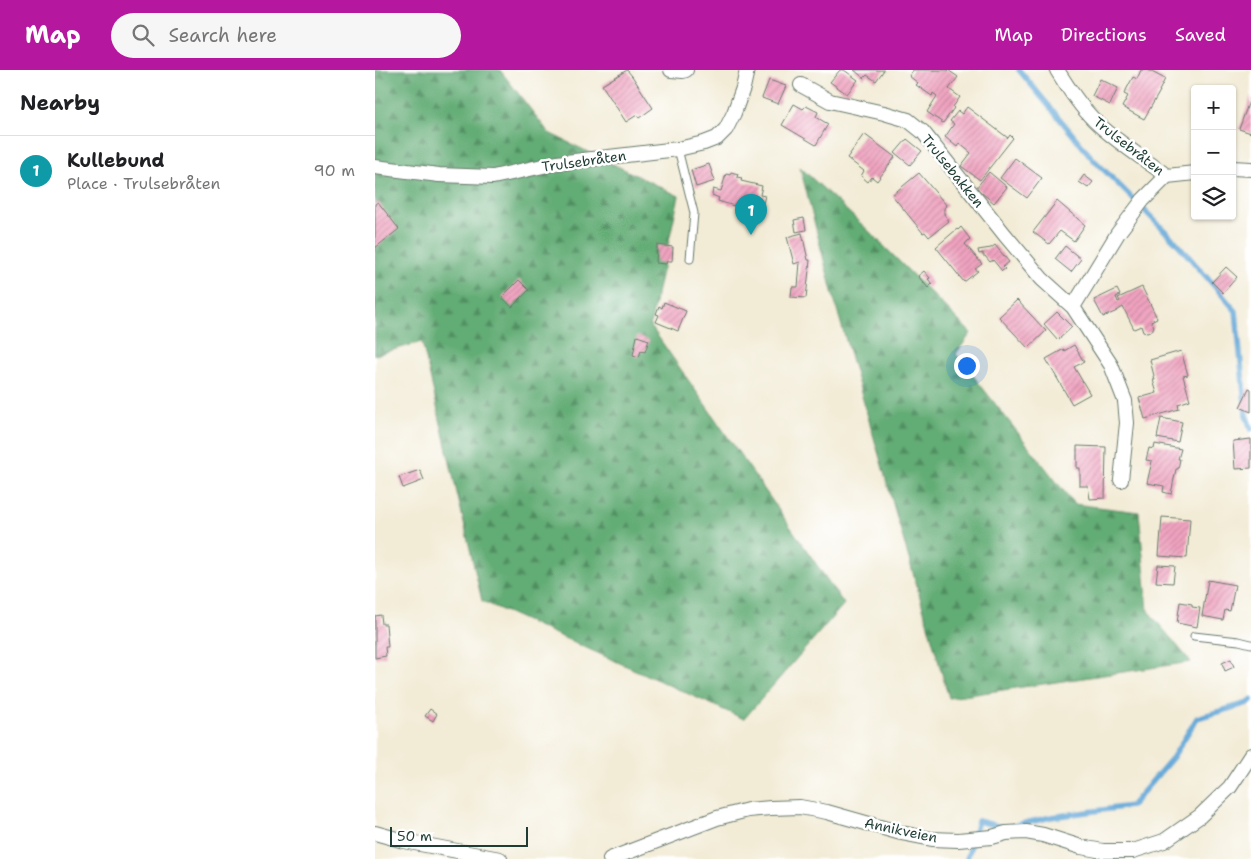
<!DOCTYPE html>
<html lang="en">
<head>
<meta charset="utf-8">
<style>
	body { margin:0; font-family:"Shantell Sans",sans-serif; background:#f6f6f6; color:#202124 }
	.controls { position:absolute; right:15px; top:15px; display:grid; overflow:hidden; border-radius:5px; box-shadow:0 1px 4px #0004 }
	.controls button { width:45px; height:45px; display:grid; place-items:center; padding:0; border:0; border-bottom:1px solid #e0e0e0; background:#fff; color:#202124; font:25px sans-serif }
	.scale { position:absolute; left:15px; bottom:12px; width:138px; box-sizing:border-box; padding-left:5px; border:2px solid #1f3d34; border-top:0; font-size:14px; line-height:18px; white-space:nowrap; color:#1f3d34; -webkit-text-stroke:4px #fff; paint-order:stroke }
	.you { position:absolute; left:591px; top:295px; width:18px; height:18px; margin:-12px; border:4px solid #fff; border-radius:50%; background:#1a73e8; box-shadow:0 0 0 8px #1a73e833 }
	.badge { display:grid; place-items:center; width:32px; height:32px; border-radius:50%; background:#b5179e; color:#fff; font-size:16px; font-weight:700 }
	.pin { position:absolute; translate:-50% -41px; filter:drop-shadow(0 1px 2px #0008) }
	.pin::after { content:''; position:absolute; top:26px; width:18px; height:15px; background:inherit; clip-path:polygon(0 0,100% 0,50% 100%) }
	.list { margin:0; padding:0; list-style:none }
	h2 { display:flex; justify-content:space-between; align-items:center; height:65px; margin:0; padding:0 20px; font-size:21px }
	h2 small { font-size:16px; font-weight:400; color:#757577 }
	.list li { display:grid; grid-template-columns:32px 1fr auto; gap:15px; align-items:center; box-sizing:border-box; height:70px; padding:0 20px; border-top:1px solid #e0e0e0 }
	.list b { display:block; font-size:19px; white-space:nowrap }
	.list p { margin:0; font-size:16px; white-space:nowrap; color:#757577 }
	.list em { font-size:16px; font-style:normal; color:#757577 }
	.icon { flex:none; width:28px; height:28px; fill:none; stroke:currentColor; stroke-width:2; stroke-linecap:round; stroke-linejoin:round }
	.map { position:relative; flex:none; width:876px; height:789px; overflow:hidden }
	header { display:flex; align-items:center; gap:30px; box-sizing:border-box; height:70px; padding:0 25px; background:#b5179e; color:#fff }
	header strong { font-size:24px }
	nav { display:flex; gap:28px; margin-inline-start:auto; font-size:18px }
	.search { width:350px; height:45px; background:#f6f6f6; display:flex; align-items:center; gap:12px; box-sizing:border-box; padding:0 18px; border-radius:28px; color:#757577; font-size:19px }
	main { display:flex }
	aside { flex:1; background:#fff }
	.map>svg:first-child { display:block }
	.forest { fill:url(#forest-firs); stroke:#407454 }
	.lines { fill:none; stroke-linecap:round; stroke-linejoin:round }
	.stream { stroke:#5fa5d5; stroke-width:5.5 }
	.building { fill:url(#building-hatch) }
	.service-casing { stroke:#697a6c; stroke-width:9 }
	.minor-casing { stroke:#697a6c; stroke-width:16 }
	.service { stroke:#fff; stroke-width:7 }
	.minor { stroke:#fff; stroke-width:14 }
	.labels { text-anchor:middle; stroke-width:5; stroke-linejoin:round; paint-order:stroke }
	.street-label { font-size:14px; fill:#1f3d34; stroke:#fff }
</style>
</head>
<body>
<header>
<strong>Map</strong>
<div class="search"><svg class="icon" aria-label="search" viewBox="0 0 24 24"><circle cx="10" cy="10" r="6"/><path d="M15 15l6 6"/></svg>Search here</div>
<nav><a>Map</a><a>Directions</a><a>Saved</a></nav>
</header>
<main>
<aside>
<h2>Nearby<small></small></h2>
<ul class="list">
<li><span class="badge" style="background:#0f9aa8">1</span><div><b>Kullebund</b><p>Place · Trulsebråten</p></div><em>90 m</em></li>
</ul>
</aside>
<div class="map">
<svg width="876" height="789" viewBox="0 0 876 789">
	<defs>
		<pattern id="forest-firs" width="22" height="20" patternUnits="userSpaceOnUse" patternTransform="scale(1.25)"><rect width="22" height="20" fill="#62ac75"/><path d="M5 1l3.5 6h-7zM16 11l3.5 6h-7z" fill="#508d61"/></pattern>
		<pattern id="building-hatch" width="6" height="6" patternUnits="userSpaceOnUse" patternTransform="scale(1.25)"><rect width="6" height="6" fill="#f1a3c0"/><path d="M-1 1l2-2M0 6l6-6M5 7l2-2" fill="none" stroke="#c3869d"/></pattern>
	</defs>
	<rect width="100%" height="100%" fill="#fff"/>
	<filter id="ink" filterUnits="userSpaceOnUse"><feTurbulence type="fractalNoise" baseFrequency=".02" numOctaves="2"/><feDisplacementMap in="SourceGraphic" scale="10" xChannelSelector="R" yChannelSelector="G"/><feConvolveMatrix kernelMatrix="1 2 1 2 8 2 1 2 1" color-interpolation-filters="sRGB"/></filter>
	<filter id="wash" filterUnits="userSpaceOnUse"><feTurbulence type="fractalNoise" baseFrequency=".0096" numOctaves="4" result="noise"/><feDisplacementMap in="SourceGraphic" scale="20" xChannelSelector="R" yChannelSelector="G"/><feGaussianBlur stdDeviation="1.12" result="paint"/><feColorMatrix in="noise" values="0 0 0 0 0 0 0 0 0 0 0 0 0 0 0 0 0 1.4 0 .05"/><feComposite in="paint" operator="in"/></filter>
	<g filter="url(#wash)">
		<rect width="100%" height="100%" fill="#f2ebd5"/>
		<path class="forest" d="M0,0H125L174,63L304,126L275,255L469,534L369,649L107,531L47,272L0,285Z
			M425,97L496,163L596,263L581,284L699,434L764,442L773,541L816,592L574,628L459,229Z"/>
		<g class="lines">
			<path class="stream" d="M644,0L718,89L801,172L861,241L871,345L876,359
				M592,789L603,751L630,758L676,747L756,736L798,687L822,648L873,633L876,630"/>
		</g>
		<g id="blocks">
			<path class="building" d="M252,0L257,6L278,38L264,48L262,45L251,52L227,15Z
				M465,0H469L483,10L472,24L455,12Z
				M479,0H509L501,11L492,5L489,8Z
				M538,0H573L583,7L574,19L585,27L578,37L579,38L568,53L552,42L562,26L558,23L557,26L541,15L543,13L534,6Z
				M766,0H773L790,9L784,21H785L769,49L747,37L753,26L749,24L758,7L762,9Z
				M725,9L743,18L735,35L717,26Z
				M394,10L411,16L403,34L387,28Z
				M876,26V63L864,59Z
				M419,34L428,39L431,36L443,42L441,47L453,54L441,75L407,55Z
				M592,37L633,68L635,65L638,68L605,110L586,96L596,83L584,73L582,77L570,67L579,54L575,51L583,41L587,44Z
				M489,64L520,87L502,111L497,107L493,112L486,106L489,101L472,88Z
				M532,69L547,81L535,95L520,83Z
				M640,88L667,108L652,128L625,108Z
				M334,94L340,111L321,117L316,100Z
				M356,102L363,104L362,107L367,108L366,111L387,116L385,125L390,126L388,133L383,132L381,139L360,134L359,136L343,131L344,128L337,125L338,119L346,121L351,104L355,105Z
				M614,102L632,117L619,133L601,118Z
				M544,103L572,136L569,138V144L574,151L554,167L550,162L548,163L517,125Z
				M709,105L718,112L713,118L704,112Z
				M682,131L710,155L699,171L685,161L674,174L658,162Z
				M3,132L24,159L0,178V134Z
				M429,148L431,160L421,162L419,150Z
				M586,157L595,169L590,174L607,194L600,199L603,201L589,212L561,177L582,159L583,160Z
				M427,163L433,190H435L431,228L416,227L417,217H423L425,192L419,194L412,167Z
				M282,175L298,177L297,191H292L291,194L281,193Z
				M620,175L634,192L628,197L630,199L627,201L618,190L615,192L610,186H608V183L604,184L603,180L616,178Z
				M690,176L706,189L696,202L680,189Z
				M851,197L862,207L848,223L837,212Z
				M549,201L555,208L553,209L557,214L553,218L543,206Z
				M144,210L154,220L137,237L127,227Z
				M767,217L782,248L776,251L779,256L777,261L772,263L768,262L766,256L759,259L748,237L740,242L728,247L719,230L742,219L745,225L741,227L743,232L745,231L743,228Z
				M642,230L671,261L653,278L624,247Z
				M289,232L311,241L303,261L281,252L284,245L281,244L284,236L287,238Z
				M682,242L697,257L683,270L669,254Z
				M262,266L274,270L270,282L266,281L264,287L258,285Z
				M699,275L709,292L699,297L715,324L697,334L671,289L689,279V281Z
				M806,281L813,305L808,306L815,330L803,334L804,339L770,349L764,328L782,323L778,310H780L775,290Z
				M874,318L876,319V342L865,337Z
				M786,348L807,352L803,372L782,368Z
				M876,369V398L860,399L858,371Z
				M780,374L806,379L803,389H805L803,399H801L796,424L788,422L789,416L772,413L777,391L771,390L774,378L779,379Z
				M702,376L731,377L730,428L715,429L713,416H705V398H702Z
				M45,400L49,410L28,418L24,407Z
				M787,447L815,449L812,488L784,486Z
				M783,495L800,496L798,513L781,512Z
				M833,510L860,515L855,541L850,540L848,550L827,546Z
				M805,532L817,534V537L825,538L822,557L802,553Z
				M6,545L7,554H11L13,577H10L11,586L0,588V546Z
				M856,589L859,597L850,601L847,593Z
				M55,639L62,644L58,651L50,646Z"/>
		</g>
	</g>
	<g filter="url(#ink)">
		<use href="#blocks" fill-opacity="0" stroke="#697a6c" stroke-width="1"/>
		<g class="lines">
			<defs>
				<path id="service" d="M303,79L319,143L315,189
					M819,566L864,571L876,574"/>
				<path id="minor" d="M296,0L308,1L311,0
					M682,0C693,18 704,35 719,50C740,71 768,88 792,106L820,103
					M426,15L455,31L509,43L533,50L548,62L630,165L667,209L698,237L736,295L750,331L752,353L746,410
					M0,97L64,105L118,107L182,93L303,79L329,73L342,68L351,59L359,43L368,18L372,0
					M857,98L876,99
					M698,237L743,163L768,130L792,106
					M0,763L29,771L125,789
					M235,789L342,748L373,740L396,738L425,737L452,742L526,763L557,769L583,770L617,767L631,763L651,762L668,765L706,777L728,781H758L789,771L825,746L855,717L876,685"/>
			</defs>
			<use href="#service" class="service-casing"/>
			<use href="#minor" class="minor-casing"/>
			<use href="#service" class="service"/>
			<use href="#minor" class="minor"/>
		</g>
	</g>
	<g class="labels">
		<g class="street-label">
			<text transform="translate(754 76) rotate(38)" y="5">Trulsebråten</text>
			<text transform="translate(209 91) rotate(-8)" y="5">Trulsebråten</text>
			<text transform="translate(578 101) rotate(51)" y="5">Trulsebakken</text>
			<text transform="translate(526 760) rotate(12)" y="5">Annikveien</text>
		</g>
	</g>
</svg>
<div class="controls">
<button>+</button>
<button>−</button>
<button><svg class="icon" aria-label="layers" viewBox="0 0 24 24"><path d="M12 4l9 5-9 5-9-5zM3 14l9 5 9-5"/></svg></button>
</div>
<div class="scale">50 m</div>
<div class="you"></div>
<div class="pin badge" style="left:376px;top:165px;background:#0f9aa8">1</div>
</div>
</main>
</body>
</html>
